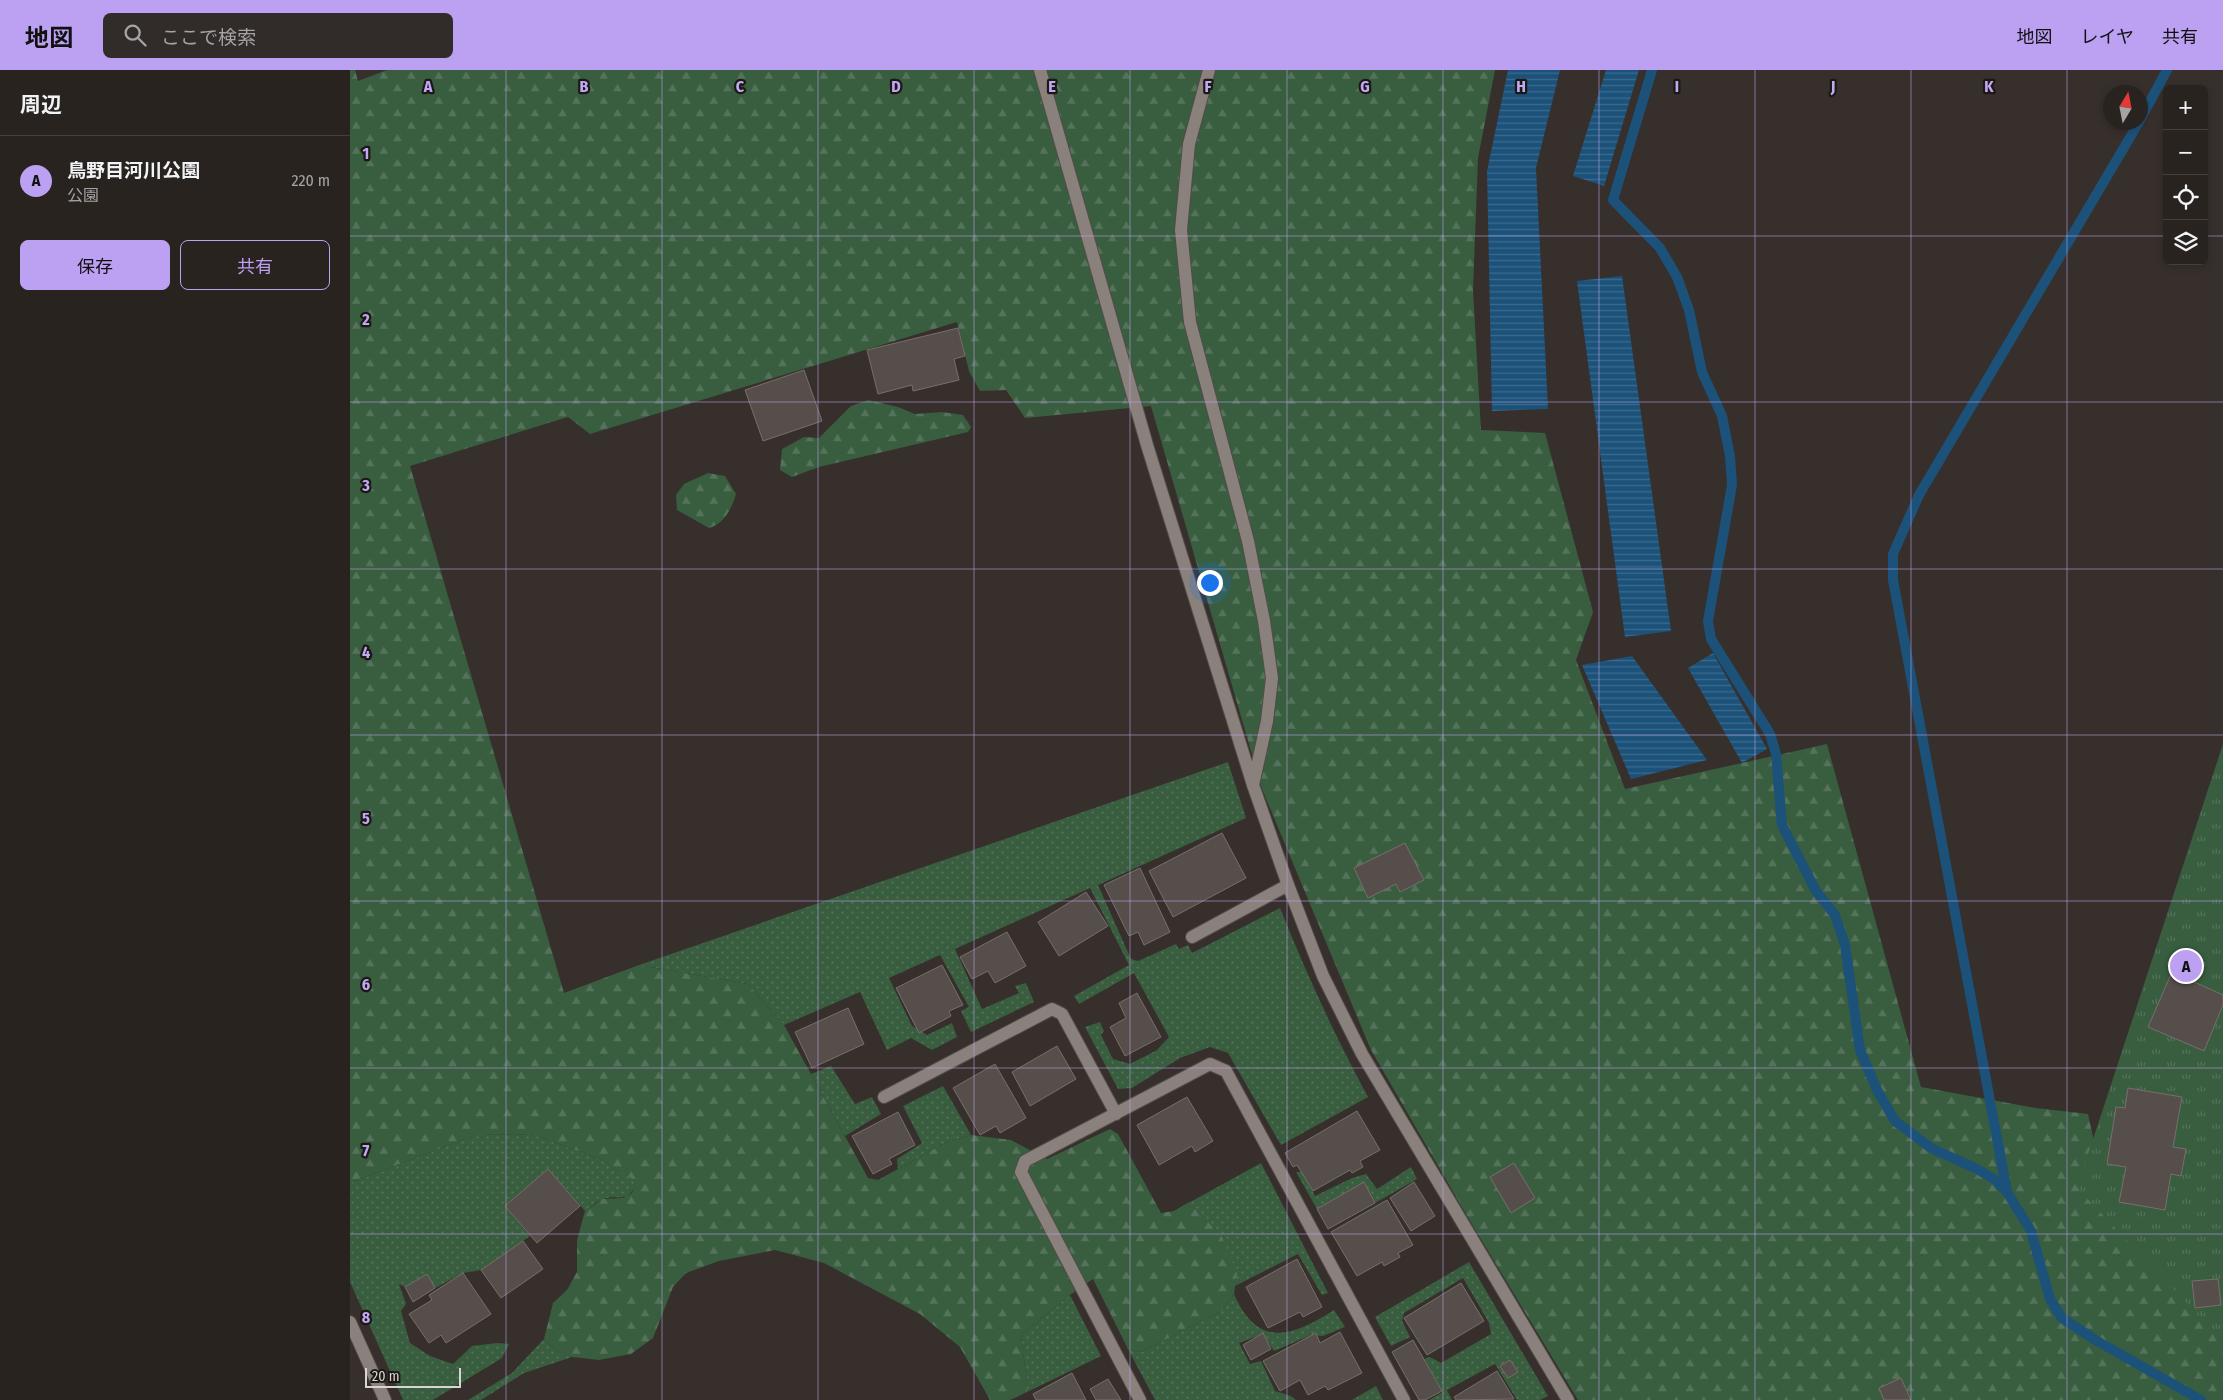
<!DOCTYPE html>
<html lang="ja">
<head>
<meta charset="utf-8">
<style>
	body { margin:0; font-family:"Fira Sans Condensed","Noto Sans JP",sans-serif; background:#312b29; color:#f1f3f6 }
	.controls { position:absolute; right:15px; top:15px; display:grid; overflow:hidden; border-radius:8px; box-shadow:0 2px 8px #0003 }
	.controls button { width:45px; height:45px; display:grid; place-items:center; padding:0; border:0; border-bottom:1px solid #45403e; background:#292320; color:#f1f3f6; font:25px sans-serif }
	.compass { position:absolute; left:1753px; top:15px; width:45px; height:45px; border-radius:50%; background:#292320; box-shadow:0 2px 8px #0003; rotate:10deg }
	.scale { position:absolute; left:15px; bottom:12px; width:96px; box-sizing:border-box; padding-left:5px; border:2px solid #d9d4d2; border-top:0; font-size:14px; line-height:18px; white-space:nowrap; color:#d9d4d2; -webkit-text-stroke:4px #1b1816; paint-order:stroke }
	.you { position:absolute; left:859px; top:512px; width:18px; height:18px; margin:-12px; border:4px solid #fff; border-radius:50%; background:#1a73e8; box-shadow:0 0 0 8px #1a73e833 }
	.badge { display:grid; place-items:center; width:32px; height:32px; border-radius:50%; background:#bca0f2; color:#111; font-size:16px; font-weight:700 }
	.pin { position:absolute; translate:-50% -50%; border:2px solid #fff; box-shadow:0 1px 5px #0006 }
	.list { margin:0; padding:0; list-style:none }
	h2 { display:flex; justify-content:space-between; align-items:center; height:65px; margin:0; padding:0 20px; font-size:21px }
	h2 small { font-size:16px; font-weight:400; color:#a5a4a5 }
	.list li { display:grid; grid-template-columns:32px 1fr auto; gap:15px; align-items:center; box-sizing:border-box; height:90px; padding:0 20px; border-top:1px solid #45403e }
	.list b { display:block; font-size:19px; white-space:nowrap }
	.list p { margin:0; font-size:16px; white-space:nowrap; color:#a5a4a5 }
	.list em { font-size:16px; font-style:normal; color:#a5a4a5 }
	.actions { display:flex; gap:10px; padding:15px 20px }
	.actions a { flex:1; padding:11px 0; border:1px solid #bca0f2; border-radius:8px; text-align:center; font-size:18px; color:#bca0f2 }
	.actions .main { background:#bca0f2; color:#111 }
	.icon { flex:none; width:28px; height:28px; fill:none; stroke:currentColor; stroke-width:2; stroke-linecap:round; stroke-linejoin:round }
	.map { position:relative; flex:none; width:1873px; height:1330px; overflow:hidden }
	header { display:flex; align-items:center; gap:30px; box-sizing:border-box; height:70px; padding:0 25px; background:#bca0f2; color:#111 }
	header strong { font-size:24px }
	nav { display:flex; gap:28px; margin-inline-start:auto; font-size:18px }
	.search { width:350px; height:45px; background:#312b29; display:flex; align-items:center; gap:12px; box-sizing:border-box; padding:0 18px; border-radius:8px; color:#a5a4a5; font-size:19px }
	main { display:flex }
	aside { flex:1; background:#292320 }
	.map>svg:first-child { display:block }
	.grass { fill:url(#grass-dots); fill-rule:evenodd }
	.forest { fill:url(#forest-firs) }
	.park { fill:url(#park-tufts) }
	.water { fill:url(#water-rules) }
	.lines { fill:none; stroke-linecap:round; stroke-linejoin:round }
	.stream { stroke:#1c527a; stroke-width:10 }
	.building { fill:#564e4a; stroke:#786f6b }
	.minor-casing { stroke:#524c49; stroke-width:14 }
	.tertiary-casing { stroke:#524c49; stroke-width:14 }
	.minor { stroke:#8a817c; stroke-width:12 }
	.tertiary { stroke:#8a817c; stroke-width:12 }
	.grid { fill:none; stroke:#c2a8f3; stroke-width:1; stroke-opacity:0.55 }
	.grid-label { font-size:16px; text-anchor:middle; font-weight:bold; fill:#c2a8f3; stroke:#1b1816; stroke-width:4.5; stroke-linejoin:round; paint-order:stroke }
</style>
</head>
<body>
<header>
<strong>地図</strong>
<div class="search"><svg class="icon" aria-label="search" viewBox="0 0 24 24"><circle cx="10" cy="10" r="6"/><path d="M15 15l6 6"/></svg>ここで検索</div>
<nav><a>地図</a><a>レイヤ</a><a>共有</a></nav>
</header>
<main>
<aside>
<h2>周辺<small></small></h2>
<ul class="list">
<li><span class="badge">A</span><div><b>鳥野目河川公園</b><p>公園</p></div><em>220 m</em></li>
</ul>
<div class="actions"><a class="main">保存</a><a>共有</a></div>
</aside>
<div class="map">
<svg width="1873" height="1330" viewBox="0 0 1873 1330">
	<defs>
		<pattern id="grass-dots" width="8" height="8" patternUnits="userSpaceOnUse" patternTransform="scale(1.25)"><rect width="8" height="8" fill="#385d3f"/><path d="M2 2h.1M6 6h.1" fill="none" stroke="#54735a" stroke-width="1.8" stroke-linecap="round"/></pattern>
		<pattern id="forest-firs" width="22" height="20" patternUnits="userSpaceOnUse" patternTransform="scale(1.25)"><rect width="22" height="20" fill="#385d3f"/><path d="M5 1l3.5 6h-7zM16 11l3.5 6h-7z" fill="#54735a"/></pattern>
		<pattern id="park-tufts" width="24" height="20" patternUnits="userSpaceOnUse" patternTransform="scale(1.25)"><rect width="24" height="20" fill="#385d3f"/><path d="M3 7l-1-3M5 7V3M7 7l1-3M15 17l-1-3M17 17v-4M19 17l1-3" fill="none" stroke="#54735a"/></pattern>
		<pattern id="water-rules" width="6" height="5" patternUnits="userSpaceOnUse" patternTransform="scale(1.25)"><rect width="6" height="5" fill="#1c527a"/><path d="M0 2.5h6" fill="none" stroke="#3c6a8c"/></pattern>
	</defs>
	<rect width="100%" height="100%" fill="#372f2b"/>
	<path class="grass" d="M878,692L896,748L748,815L781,889L788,891L826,874L829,879L838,875L842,883L930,838C956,903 985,966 1018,1027L931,1075L878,983L860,977L830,988L782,1018L768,1019L735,957L750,952L754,961L751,965L763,989L780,994L807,980L819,967L784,903L729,934L724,926L779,895L740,818L605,879L632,939L669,923L665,916L676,913L684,932L621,962L611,941L619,937L590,885L539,908L562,956L577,965L602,953L607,967L582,980L561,968L537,980L510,922L434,955L398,914L289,895Z
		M481,996L505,1034L522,1027L531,1044L495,1066L461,1004Z
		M593,1016L621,1065L595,1073L548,1099L547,1089L572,1073L553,1036Z
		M182,1064L250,1089L288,1112C275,1137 269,1122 251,1130C245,1132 240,1138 235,1141L198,1099L155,1136L180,1166L131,1200L113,1203L85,1218L77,1204L55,1217L49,1214L56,1234L51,1241L60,1273L80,1286L103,1294L122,1276L147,1273L159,1274L152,1288L83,1330H53L0,1212V1113L125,1065Z
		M911,1093L978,1223L972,1225L948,1184L869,1224L824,1141Z
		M1061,1097L1067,1109L1025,1133L1014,1112L967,1139L946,1102H952L965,1126L1002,1108L1016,1104L1027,1119Z
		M1119,1192L1198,1326L1190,1330H1167L1145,1294L1097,1320L1102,1330H1079L1093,1322L1074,1289L1080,1287L1091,1293L1141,1264L1139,1253L1113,1208L1054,1243L1052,1251L1060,1267L1041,1276L1025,1247ZM1160,1290L1168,1302L1158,1308L1150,1296Z
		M884,1224C908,1279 942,1267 984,1240L995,1257L973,1266L961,1265L924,1281L913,1264L889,1273L900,1294L911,1291L925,1321L941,1326L946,1330H805L778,1279L791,1282L872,1241Z
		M720,1225L751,1286L677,1322V1312L671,1265Z
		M194,1269L206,1280L222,1287L174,1303L131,1330H118L162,1303Z
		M1026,1316L1033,1330H1002Z"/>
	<path class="forest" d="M0,0H5L8,11L37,0H1145L1128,88L1123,220L1131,360L1195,363L1243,542L1226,590L1275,719L1477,674L1571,1017L1686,1038L1738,1044L1757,1131L1873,1245V1330H1228L1117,1146L1021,980L912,719L801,336L675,348L656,320L630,321L619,301L607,252L240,364L218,347L60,396L214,923L289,895L398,914L434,955L518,1108L528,1110L595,1073L621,1065L661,1070L697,1089L760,1059L768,1064L811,1143L824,1141L839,1132L872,1167L887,1203L884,1224L872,1241L791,1282L778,1279L743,1209L720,1225L671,1265L677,1312V1322L660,1330H640L610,1277L570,1244L474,1193L425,1180L369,1191L336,1203L323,1217L303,1268L281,1284L249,1290L222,1287L206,1280L194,1269L203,1233L217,1220L227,1202V1170L235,1141L252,1129L273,1128L282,1123L287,1112L250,1089L182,1064L125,1065L0,1113Z
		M518,330L548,337L565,344L592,342L613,345L621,357L618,362L469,397L442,407L430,400L432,379L454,367L469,368L501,336Z
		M358,403L375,406L386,424C382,438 374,454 359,458L327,440L326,425L334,414Z"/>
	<path class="park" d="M1873,674V1271L1727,1118Z"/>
	<path class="water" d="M1158,0H1210L1186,98L1198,339L1142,341L1137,101Z
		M1256,0H1289L1254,116L1223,106Z
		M1272,206L1321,561L1275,567L1227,211Z
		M1363,583L1417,679L1392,693L1338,598Z
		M1282,586L1357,690L1281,709L1232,595Z"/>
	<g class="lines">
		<path class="stream" d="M1302,0L1263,130L1310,178L1327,207L1339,240L1352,302L1372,346L1380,386L1382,415L1358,551L1361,569L1420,664L1426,684L1432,755L1466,821L1485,845L1495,875L1510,980L1527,1020L1545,1051L1581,1078L1627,1099L1644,1109L1657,1122L1681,1161L1700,1229L1712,1248L1747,1271L1851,1330
			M1790,50L1817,0
			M1657,1122L1543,510V484L1569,425L1789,52"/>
	</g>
	<path class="building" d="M608,258L615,286L604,289L609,310L563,321L562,315L528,324L517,280Z
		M454,300L472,351L413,371L395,320Z
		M872,763L896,808L823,847L799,801Z
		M1055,773L1074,810L1050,822L1046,814L1018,828L1004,798Z
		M790,798L820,862L794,875L788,862L779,866L754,815Z
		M736,822L758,856L709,886L688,852Z
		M657,862L676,896L645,913L638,901L622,909L610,887Z
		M592,895L613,935L599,941L601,946L569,963L546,918Z
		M1822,902L1873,925V935L1854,981L1798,957Z
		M787,923L811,967L775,986L760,957L776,948L769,933Z
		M498,938L514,974L462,998L445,962Z
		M707,976L726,1009L680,1036L662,1002Z
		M645,994L676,1048L650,1063L646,1056L630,1065L603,1018Z
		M1778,1018L1832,1027L1823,1077L1836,1079L1831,1106L1821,1104L1815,1140L1769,1132L1776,1097L1757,1094L1766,1037L1775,1038Z
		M837,1027L863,1071L845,1082L842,1076L809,1095L787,1055Z
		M1007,1041L1030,1080L1010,1091L1013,1097L1002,1103L1000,1100L963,1121L947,1095L943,1097L935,1083Z
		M548,1042L565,1075L539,1089L542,1094L523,1104L502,1066Z
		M1164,1093L1185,1128L1161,1143L1140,1107Z
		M198,1099L230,1136L187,1173L155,1136Z
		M1014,1112L1025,1133L978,1159L967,1139Z
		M1064,1112L1085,1146L1061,1161L1040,1128Z
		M1037,1130L1063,1175L1048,1183L1050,1187L1034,1196L1032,1192L1007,1206L981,1162Z
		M173,1171L193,1199L151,1228L131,1200Z
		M947,1189L972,1237L953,1247L950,1242L918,1258L896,1217Z
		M113,1203L141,1244L96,1273L91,1265L79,1273L59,1244L82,1230L79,1225Z
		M77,1204L85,1218L63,1232L55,1217Z
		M1868,1209L1871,1235L1845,1238L1842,1211Z
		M1111,1213L1134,1251L1077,1285L1054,1248Z
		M990,1262L1012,1303L978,1320L975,1316L958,1325L950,1310L930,1321L913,1291L966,1263L970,1273Z
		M913,1263L921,1279L901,1290L893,1275Z
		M1063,1270L1092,1321L1075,1330H1069L1042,1282Z
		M1160,1290L1168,1302L1158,1308L1150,1296Z
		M1147,1301L1164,1329L1106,1330L1104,1327Z
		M722,1303L736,1330H686L683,1324Z
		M1551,1308L1561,1330H1534L1529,1318Z
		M758,1309L771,1330H746L740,1319Z"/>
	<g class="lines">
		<defs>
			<path id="minor" d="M859,0L839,74L831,160L840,252L898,471L914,551L922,608L917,651L903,715
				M842,867L938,815
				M534,1027L702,939L712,944L766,1044
				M790,1330L671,1102L675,1091L860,994L876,1001L1054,1330"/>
			<path id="tertiary" d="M690,0L797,375L903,715L938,815L973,906L1012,984L1218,1330
				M0,1252L35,1330"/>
		</defs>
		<use href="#minor" class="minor-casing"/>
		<use href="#tertiary" class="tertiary-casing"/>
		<use href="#minor" class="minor"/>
		<use href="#tertiary" class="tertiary"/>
	</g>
	<path class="grid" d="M156,0V1330M312,0V1330M468,0V1330M624,0V1330M780,0V1330M937,0V1330M1093,0V1330M1249,0V1330M1405,0V1330M1561,0V1330M1717,0V1330M0,166H1817M1854,166H1873M0,332H1873M0,499H1873M0,665H1873M0,831H1873M0,998H1873M0,1164H1873"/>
	<g class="grid-label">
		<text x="78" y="22">A</text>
		<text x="234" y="22">B</text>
		<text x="390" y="22">C</text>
		<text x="546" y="22">D</text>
		<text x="702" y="22">E</text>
		<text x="858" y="22">F</text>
		<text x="1015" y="22">G</text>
		<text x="1171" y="22">H</text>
		<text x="1327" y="22">I</text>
		<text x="1483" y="22">J</text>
		<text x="1639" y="22">K</text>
		<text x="16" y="89">1</text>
		<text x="16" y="255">2</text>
		<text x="16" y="421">3</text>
		<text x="16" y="588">4</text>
		<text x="16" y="754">5</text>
		<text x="16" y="920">6</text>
		<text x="16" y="1086">7</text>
		<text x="16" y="1253">8</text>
	</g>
</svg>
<div class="controls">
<button>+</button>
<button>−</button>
<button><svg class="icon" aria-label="locate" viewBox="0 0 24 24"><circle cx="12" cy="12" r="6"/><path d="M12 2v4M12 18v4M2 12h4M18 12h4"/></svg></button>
<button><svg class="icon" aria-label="layers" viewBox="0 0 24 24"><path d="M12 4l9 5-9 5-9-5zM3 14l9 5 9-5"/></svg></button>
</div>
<svg class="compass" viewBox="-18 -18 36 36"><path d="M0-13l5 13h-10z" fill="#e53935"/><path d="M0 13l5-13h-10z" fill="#a5a4a5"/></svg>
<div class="scale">20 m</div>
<div class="you"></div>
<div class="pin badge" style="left:1836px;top:896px">A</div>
</div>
</main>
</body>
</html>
